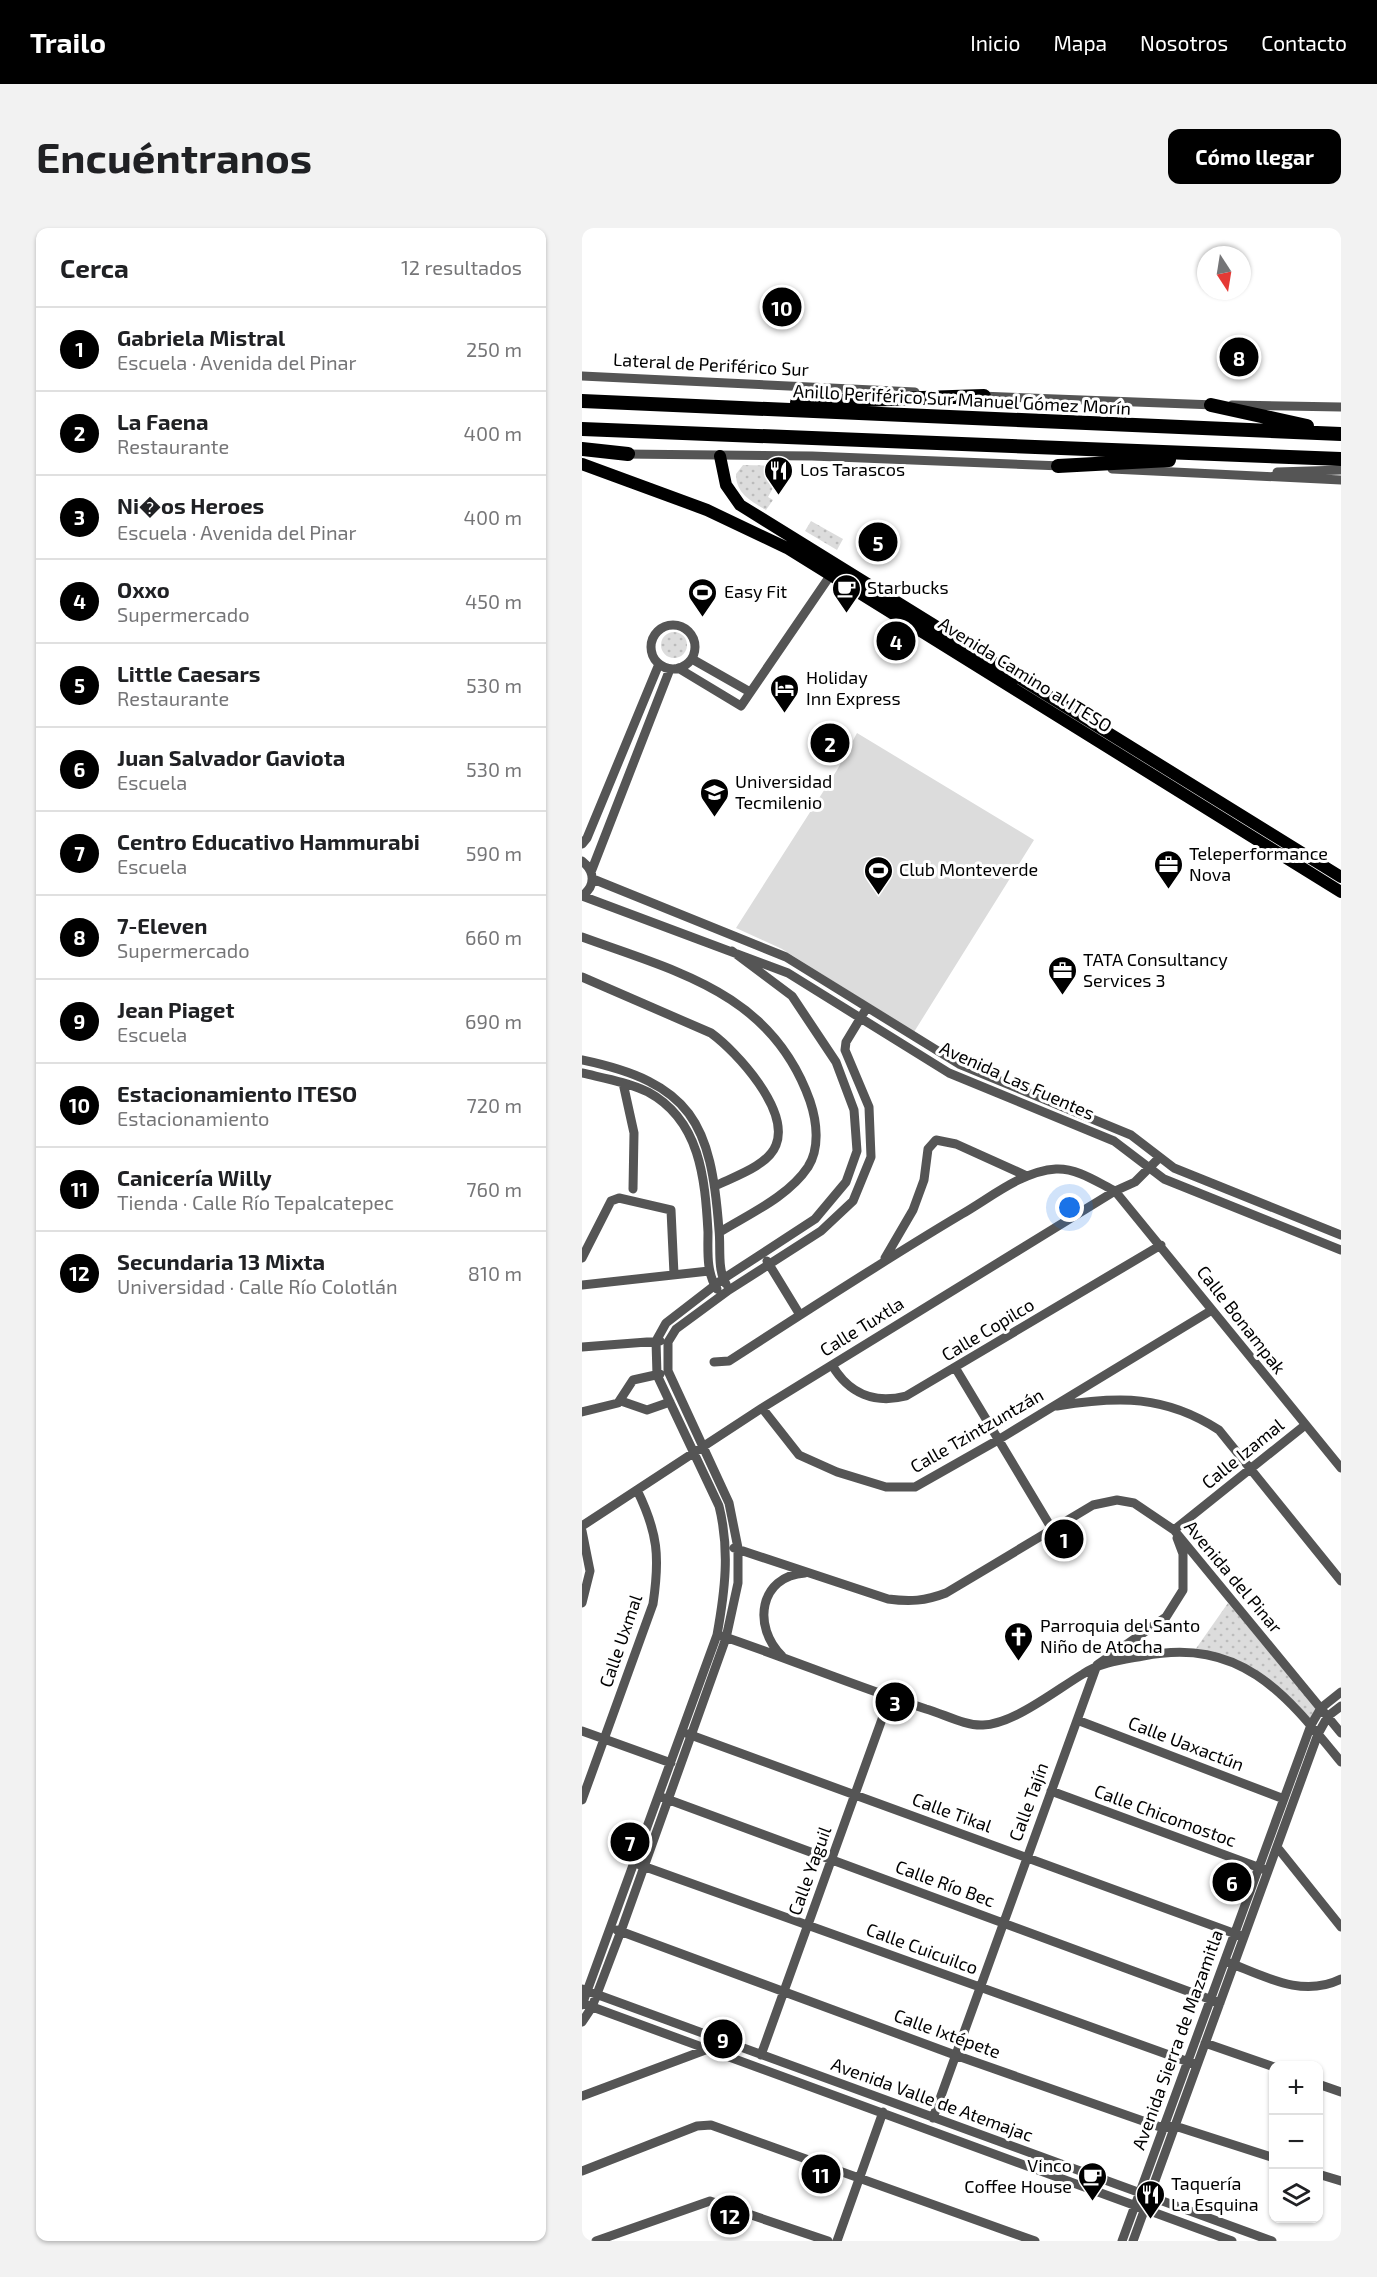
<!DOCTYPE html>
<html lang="es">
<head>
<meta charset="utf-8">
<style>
	body { margin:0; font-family:"Exo 2",sans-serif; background:#f2f2f2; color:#202124 }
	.controls { position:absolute; right:18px; bottom:18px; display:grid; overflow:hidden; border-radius:12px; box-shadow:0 2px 4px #0004 }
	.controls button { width:54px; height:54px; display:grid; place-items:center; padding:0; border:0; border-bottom:2px solid #e0e0e0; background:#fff; color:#202124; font:30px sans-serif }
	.compass { position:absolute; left:615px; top:18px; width:54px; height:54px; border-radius:50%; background:#fff; box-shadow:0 2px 4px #0004; rotate:168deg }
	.you { position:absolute; left:488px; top:980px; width:21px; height:21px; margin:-15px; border:4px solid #fff; border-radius:50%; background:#1a73e8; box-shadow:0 0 0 9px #1a73e833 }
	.badge { display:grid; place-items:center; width:39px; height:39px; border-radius:50%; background:#000; color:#fff; font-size:20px; font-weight:700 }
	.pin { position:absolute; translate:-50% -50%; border:3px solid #fff; box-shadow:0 2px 6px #0006 }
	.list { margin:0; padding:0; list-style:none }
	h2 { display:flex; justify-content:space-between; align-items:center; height:78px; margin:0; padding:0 24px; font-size:26px }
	h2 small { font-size:20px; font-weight:400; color:#757577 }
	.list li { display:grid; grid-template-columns:39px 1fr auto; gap:18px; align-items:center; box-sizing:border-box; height:84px; padding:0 24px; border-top:2px solid #e0e0e0 }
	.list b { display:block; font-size:22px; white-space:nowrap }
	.list p { margin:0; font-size:20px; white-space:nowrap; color:#757577 }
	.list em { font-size:20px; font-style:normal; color:#757577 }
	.icon { flex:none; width:33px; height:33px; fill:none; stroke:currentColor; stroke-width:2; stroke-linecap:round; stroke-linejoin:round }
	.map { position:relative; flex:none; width:759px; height:2013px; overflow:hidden; border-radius:12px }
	header { display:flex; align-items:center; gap:36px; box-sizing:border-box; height:84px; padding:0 30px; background:#000; color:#fff }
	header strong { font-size:28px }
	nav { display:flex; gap:33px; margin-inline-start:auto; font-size:21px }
	.intro { display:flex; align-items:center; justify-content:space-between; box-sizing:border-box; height:144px; padding:0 36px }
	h1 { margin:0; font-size:42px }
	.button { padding:15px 27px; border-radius:12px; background:#000; color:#fff; font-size:21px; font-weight:700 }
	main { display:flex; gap:36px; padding:0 36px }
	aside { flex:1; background:#fff; border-radius:12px; box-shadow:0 2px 4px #0004 }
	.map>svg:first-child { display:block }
	.grass { fill:url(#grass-dots) }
	.pitch { fill:#dcdcdc }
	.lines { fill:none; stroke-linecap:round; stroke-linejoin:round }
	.minor { stroke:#555; stroke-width:9 }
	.major { stroke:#000; stroke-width:12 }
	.highway { stroke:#000; stroke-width:14 }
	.labels { text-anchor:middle; stroke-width:6; stroke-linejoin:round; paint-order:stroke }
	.street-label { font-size:18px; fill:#000; stroke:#fff }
	.poi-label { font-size:18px; fill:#000; stroke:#fff; text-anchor:start }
</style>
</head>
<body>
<header>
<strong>Trailo</strong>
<nav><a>Inicio</a><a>Mapa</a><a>Nosotros</a><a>Contacto</a></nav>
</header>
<div class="intro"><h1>Encuéntranos</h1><a class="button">Cómo llegar</a></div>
<main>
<aside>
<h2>Cerca<small>12 resultados</small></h2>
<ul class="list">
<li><span class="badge">1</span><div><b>Gabriela Mistral</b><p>Escuela · Avenida del Pinar</p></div><em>250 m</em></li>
<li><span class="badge">2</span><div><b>La Faena</b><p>Restaurante</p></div><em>400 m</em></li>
<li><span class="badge">3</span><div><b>Ni�os Heroes</b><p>Escuela · Avenida del Pinar</p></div><em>400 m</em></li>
<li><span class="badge">4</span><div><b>Oxxo</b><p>Supermercado</p></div><em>450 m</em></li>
<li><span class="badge">5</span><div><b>Little Caesars</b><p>Restaurante</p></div><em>530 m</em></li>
<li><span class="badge">6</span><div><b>Juan Salvador Gaviota</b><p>Escuela</p></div><em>530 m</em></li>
<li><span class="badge">7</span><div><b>Centro Educativo Hammurabi</b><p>Escuela</p></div><em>590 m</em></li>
<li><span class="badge">8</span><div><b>7-Eleven</b><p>Supermercado</p></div><em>660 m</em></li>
<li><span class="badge">9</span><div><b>Jean Piaget</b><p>Escuela</p></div><em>690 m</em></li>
<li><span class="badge">10</span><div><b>Estacionamiento ITESO</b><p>Estacionamiento</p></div><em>720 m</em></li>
<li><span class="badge">11</span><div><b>Canicería Willy</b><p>Tienda · Calle Río Tepalcatepec</p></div><em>760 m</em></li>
<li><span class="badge">12</span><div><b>Secundaria 13 Mixta</b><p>Universidad · Calle Río Colotlán</p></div><em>810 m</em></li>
</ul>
</aside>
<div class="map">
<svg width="759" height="2013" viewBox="0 0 759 2013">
	<defs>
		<pattern id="grass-dots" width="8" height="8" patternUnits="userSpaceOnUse" patternTransform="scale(1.5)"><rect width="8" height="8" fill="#dcdcdc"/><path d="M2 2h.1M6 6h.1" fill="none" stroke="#bbb" stroke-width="1.8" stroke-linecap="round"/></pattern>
	</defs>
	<rect width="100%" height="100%" fill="#fff"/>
	<path class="grass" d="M161,237L203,238L186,269L191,272L184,282C169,273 154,266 154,246Z
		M229,293L261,311L255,322L223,303Z
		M79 417a13 13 0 1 1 26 0a13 13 0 1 1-26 0Z
		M646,1375L735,1481L728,1492C699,1450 658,1440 613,1422Z"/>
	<path class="pitch" d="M275,505L452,612L332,804L200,721L154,700L255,542Z"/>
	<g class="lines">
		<path class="minor" d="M0,148L333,164
			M398,168L633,177
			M650,177L759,179
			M41,226L230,228L480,238
			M530,241L759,252
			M695,244L759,242
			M69 419a22 22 0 1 1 44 0a22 22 0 1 1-44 0Z
			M110,431L168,464
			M96,440L159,478L252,342
			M0,616L5,610L77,436
			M0,633C13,643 14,658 0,668
			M9,644L88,441
			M11,651L204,729L377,836L549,907L592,940L759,1007
			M0,668L206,745L367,845L532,913L582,951L759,1022
			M0,709C96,744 190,765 228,873C235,894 238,920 226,939C206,969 167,986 138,1004
			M0,749L129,805C155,824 208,882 194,917C186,938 151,949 133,958
			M0,832C110,855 129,895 137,1002C139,1019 135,1041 144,1056
			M0,845C21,850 46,854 66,864C118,892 123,950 126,1004C126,1023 124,1044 135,1061
			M41,855L52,905L51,961
			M0,1030L29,973L37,970L89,982L92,1046
			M303,1030L331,982L342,952L346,921L354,912L374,916L445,948
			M185,1033L218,1087
			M0,1057L127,1043
			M0,1119L78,1113
			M132,1134L147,1133C224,1083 301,1033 380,986C408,970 440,943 474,941C495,940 515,954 533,963L759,1240
			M250,1137C267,1166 293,1176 324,1168L579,1017
			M374,1141L470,1301
			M39,1173L65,1182L88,1174
			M475,1178C537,1168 583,1167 637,1202L759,1353
			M180,1180L217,1227L255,1244L304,1259H333L416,1212L630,1082
			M0,1184L36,1175L51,1152L78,1146
			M0,1298L180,1180L533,963L553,954L577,930
			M592,1302L722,1198
			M0,1303L8,1343L0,1375
			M152,1320L306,1371C328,1374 343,1373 364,1365L511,1277L535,1272L552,1275L592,1302L759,1505
			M140,1408C208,1431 275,1459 344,1481C362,1486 383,1498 401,1497C432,1496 474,1462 501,1446C519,1434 539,1432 561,1428C659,1409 703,1465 759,1534
			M200,1428C170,1399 177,1348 223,1345
			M495,1492L702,1571
			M0,1503L89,1535
			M106,1506L662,1709
			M469,1563L681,1641
			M82,1570L638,1775
			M0,1572L71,1376C78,1329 76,1305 55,1262
			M695,1619L759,1699
			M58,1637L615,1837
			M35,1702L373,1827L581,1900L593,1898L692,1930
			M648,1735C684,1749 721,1770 759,1751
			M0,1761L690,2013
			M0,1777L135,1407C143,1363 148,1322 137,1278L75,1147L74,1113L84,1095L141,1051L233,991L264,954L275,923L272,882L254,834L210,768L150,723
			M5,1777L650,2013
			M0,1794L10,1779L39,1703L144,1410L156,1355V1320L147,1275L86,1143V1114L94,1101L147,1062L239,1003L271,973L289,929L287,879L263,822L264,814L284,781
			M623,1815L692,1839
			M179,1827L308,1469
			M736,1856L759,1864
			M0,1868L126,1821
			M351,1890L515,1437L584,1389L601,1362V1326L595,1310
			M0,1943L115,1898L129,1897L453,2013
			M736,1946L759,1953
			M14,2013L128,1973L246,2013
			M255,2013L301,1884
			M540,2013L729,1497L739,1480L759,1464
			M551,2013L736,1506L746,1488L759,1478"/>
		<path class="major" d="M138,228L144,257L158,277L759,649
			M0,236L125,282L205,320L759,664"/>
		<path class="highway" d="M0,173L759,206
			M215,174L402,168
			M629,177L725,198
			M0,201L759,231
			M0,221L46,226
			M476,238L587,232"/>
	</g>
	<defs>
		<symbol id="restaurant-pin" viewBox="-11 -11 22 30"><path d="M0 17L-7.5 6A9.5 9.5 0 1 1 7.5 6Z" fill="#000" stroke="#fff"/><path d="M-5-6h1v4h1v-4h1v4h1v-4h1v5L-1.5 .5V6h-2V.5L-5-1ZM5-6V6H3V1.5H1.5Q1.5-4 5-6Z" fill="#fff"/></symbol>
		<symbol id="cafe-pin" viewBox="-11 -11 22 30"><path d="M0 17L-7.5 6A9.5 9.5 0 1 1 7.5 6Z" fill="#000" stroke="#fff"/><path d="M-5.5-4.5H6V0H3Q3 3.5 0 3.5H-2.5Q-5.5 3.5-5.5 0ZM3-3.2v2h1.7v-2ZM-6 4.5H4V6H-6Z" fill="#fff"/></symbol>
		<symbol id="stadium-pin" viewBox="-11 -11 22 30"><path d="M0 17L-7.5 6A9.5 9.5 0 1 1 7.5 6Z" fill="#000" stroke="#fff"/><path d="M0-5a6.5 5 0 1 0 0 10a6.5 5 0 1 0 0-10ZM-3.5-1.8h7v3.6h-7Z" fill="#fff"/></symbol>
		<symbol id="hotel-pin" viewBox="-11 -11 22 30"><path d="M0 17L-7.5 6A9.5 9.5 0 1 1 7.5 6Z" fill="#000" stroke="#fff"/><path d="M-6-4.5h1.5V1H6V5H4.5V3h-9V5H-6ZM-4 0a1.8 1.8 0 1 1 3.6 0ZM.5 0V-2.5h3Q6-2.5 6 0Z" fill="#fff"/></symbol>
		<symbol id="university-pin" viewBox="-11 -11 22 30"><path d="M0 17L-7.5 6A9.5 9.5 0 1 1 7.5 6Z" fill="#000" stroke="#fff"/><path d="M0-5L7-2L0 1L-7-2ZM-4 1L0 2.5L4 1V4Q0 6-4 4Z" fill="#fff"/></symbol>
		<symbol id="office-pin" viewBox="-11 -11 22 30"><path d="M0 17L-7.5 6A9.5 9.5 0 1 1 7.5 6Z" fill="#000" stroke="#fff"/><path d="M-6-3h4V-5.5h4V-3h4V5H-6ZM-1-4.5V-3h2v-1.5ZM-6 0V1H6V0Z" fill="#fff"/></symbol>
		<symbol id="church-pin" viewBox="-11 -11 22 30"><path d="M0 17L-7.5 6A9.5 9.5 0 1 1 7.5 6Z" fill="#000" stroke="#fff"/><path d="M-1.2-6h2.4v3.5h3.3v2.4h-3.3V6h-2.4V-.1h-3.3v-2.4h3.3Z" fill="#fff"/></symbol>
	</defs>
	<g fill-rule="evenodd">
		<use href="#restaurant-pin" x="180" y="226" width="33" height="45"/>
		<use href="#cafe-pin" x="248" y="344" width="33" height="45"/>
		<use href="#stadium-pin" x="104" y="348" width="33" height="45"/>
		<use href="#hotel-pin" x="186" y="444" width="33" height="45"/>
		<use href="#university-pin" x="116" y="548" width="33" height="45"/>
		<use href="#office-pin" x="570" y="620" width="33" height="45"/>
		<use href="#stadium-pin" x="280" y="626" width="33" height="45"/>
		<use href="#office-pin" x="464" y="726" width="33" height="45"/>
		<use href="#church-pin" x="420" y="1392" width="33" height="45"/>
		<use href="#cafe-pin" x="494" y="1932" width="33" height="45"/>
		<use href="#restaurant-pin" x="552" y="1950" width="33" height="45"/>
	</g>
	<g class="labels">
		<g class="street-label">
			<text transform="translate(129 137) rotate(3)" y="6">Lateral de Periférico Sur</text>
			<text transform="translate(380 172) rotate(3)" y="6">Anillo Periférico Sur Manuel Gómez Morín</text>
			<text transform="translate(443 447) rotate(32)" y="6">Avenida Camino al ITESO</text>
			<text transform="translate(435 853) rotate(24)" y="6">Avenida Las Fuentes</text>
			<text transform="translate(659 1092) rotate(52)" y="6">Calle Bonampak</text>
			<text transform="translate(280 1099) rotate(-32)" y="6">Calle Tuxtla</text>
			<text transform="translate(406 1102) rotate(-31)" y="6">Calle Copilco</text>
			<text transform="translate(395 1203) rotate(-30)" y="6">Calle Tzintzuntzán</text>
			<text transform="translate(661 1226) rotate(-39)" y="6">Calle Izamal</text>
			<text transform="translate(651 1349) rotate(50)" y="6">Avenida del Pinar</text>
			<text transform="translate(39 1413) rotate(-71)" y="6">Calle Uxmal</text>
			<text transform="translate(604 1516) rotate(21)" y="6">Calle Uaxactún</text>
			<text transform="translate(447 1574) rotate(-70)" y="6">Calle Tajín</text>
			<text transform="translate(370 1585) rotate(20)" y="6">Calle Tikal</text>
			<text transform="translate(583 1588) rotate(20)" y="6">Calle Chicomostoc</text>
			<text transform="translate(228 1643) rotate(-70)" y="6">Calle Yaguil</text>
			<text transform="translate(363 1656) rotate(20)" y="6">Calle Río Bec</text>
			<text transform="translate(340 1721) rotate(20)" y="6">Calle Cuicuilco</text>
			<text transform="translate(365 1806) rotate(20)" y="6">Calle Ixtépete</text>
			<text transform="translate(596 1812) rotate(-70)" y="6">Avenida Sierra de Mazamitla</text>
			<text transform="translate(350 1872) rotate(20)" y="6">Avenida Valle de Atemajac</text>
		</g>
		<g class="poi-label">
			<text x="218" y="248">Los Tarascos</text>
			<text x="285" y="366">Starbucks</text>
			<text x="142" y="370">Easy Fit</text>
			<text x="224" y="456">Holiday<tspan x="224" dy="21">Inn Express</tspan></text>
			<text x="153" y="560">Universidad<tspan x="153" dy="21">Tecmilenio</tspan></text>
			<text x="607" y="632">Teleperformance<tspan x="607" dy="21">Nova</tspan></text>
			<text x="317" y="648">Club Monteverde</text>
			<text x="501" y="738">TATA Consultancy<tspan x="501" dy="21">Services 3</tspan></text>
			<text x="458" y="1404">Parroquia del Santo<tspan x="458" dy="21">Niño de Atocha</tspan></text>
			<text x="490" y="1944" text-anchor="end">Vinco<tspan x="490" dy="21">Coffee House</tspan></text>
			<text x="589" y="1962">Taquería<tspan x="589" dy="21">La Esquina</tspan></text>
		</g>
	</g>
</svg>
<div class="controls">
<button>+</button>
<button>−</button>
<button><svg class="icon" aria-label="layers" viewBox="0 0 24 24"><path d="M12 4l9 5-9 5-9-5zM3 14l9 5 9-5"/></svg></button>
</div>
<svg class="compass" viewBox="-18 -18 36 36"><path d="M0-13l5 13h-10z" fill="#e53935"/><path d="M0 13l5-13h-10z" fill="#757577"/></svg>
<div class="you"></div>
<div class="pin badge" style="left:482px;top:1311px">1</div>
<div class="pin badge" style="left:248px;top:515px">2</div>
<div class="pin badge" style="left:313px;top:1474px">3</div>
<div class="pin badge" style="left:314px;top:413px">4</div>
<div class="pin badge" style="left:296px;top:314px">5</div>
<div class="pin badge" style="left:650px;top:1654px">6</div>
<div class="pin badge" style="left:48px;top:1614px">7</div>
<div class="pin badge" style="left:657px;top:129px">8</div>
<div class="pin badge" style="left:141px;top:1811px">9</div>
<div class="pin badge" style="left:200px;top:79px">10</div>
<div class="pin badge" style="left:239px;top:1946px">11</div>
<div class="pin badge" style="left:148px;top:1987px">12</div>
</div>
</main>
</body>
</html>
